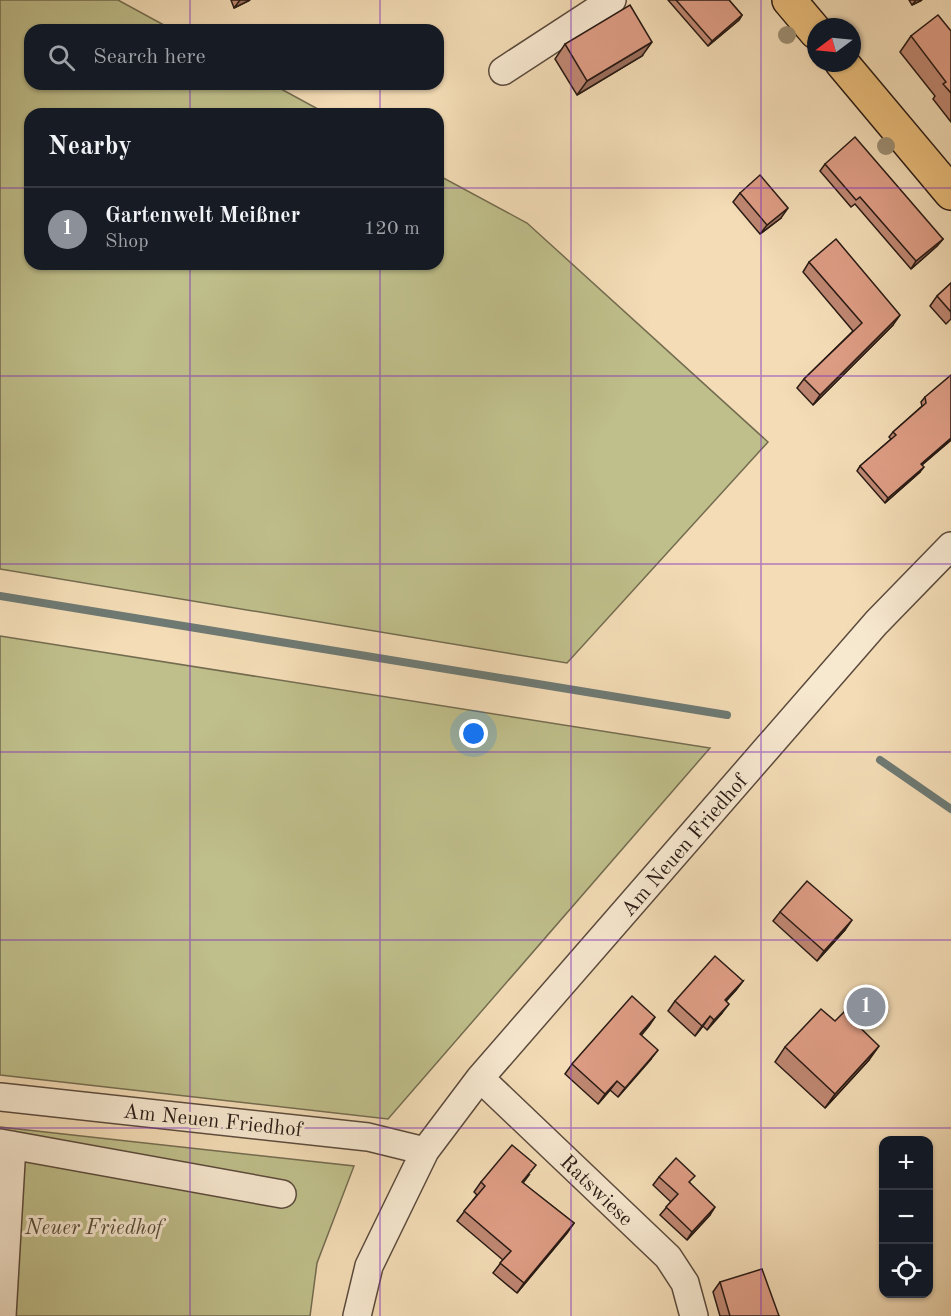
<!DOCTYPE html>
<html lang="en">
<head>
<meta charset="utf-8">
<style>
	body { margin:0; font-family:"Old Standard TT",serif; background:#242831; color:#f1f3f6 }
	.controls { position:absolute; right:18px; bottom:18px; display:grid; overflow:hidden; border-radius:12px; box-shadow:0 2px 4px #0004 }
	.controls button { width:54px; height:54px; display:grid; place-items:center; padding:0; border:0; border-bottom:2px solid #363941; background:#171b24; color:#f1f3f6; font:30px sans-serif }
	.compass { position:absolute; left:807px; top:18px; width:54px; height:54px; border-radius:50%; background:#171b24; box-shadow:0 2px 4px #0004; rotate:254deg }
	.you { position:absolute; left:474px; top:734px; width:21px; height:21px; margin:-15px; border:4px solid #fff; border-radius:50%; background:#1a73e8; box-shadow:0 0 0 9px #1a73e833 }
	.badge { display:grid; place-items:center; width:39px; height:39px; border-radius:50%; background:#8c9099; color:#fff; font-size:20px; font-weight:700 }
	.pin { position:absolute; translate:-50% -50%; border:3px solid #fff; box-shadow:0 2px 6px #0006 }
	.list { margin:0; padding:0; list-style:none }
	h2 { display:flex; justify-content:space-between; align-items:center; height:78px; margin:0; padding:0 24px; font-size:26px }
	h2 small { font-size:20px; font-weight:400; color:#9ea1a6 }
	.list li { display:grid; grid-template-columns:39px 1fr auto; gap:18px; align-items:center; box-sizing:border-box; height:84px; padding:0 24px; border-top:2px solid #363941 }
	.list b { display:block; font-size:22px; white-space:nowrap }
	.list p { margin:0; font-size:20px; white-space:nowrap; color:#9ea1a6 }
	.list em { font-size:20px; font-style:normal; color:#9ea1a6 }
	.icon { flex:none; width:33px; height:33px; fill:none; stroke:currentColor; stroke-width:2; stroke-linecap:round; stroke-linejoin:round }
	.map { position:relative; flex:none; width:951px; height:1316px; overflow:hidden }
	.search { position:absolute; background:#171b24; box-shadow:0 2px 4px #0004; left:24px; top:24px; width:420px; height:66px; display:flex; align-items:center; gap:15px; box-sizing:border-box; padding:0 21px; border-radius:18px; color:#9ea1a6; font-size:22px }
	.panel { position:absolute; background:#171b24; box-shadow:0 2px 4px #0004; left:24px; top:108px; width:420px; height:162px; border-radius:18px }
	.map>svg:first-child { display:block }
	.green { fill:#bfbf8b; stroke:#746c50; stroke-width:1.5 }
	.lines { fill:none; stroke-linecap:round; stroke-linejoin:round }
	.stream { stroke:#6e7a74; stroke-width:8 }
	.minor-casing { stroke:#5b4a3c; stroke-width:30 }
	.major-casing { stroke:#281a14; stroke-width:36 }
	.minor { stroke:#f7e8d0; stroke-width:27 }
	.major { stroke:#eabe7b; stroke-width:33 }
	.tree { fill:#9c8d71 }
	.wall { fill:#bf8772; stroke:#281a14; stroke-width:1.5 }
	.shaded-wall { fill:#9b6e5d; stroke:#281a14; stroke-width:1.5 }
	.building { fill:#de9d85; stroke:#281a14; stroke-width:1.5 }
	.grid { fill:none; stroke:#7b2cbf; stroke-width:1.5; stroke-opacity:0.55 }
	.labels { text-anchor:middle; stroke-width:6; stroke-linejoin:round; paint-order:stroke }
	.street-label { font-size:21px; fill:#281a14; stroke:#f7e8d0 }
	.park-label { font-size:21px; font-style:italic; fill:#554c38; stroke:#f7e8d0 }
</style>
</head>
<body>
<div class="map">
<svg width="951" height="1316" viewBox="0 0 951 1316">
	<rect width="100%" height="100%" fill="#f3dcb6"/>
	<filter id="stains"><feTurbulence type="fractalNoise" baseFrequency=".00333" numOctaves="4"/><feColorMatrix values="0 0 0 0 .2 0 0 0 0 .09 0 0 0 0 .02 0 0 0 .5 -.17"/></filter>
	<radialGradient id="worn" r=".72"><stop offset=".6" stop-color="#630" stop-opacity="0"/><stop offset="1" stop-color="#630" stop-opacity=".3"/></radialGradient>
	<path class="green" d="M0,0H118L173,30H30V84H272L327,114H30V264H438V175L527,223L768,442L567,663L0,569Z
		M0,636L710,748L388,1119L0,1075Z
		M0,1127L354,1166L317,1263L310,1316H0Z"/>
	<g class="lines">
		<path class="stream" d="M0,596L727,715
			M880,760L951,809"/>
		<defs>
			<path id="minor" d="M503,71L612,0
				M480,1078L668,1257L685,1283L694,1316
				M0,1097L368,1137L425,1151
				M0,1143L282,1194
				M2,1316L12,1145
				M357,1316L369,1266L425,1151L480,1078L876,623L951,546"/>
			<path id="major" d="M789,0L816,32
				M842,63L951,193"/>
		</defs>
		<use href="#minor" class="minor-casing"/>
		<use href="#major" class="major-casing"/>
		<use href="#minor" class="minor"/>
		<use href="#major" class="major"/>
	</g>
	<g class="tree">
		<circle cx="787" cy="35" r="9"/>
		<circle cx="886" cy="146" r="9"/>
	</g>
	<path class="wall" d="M231,0H250L234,8Z
		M668,0H729L742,15L739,20L708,46Z
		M909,0H922L912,5Z
		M951,31V122L933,99L935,96L900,52L911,36Z
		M565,44L642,56L577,95L555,59Z
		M825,164L943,239L937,246L911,269L855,204L851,207L820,171Z
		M740,193L781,218L760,234L733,202Z
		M809,262L893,325L813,405L797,388L804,379L853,331L803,272Z
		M951,283V319L946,324L930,306L937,296Z
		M925,397L951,440L922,465L920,472L885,503L857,471L860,466L891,439L889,437L893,432L922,406L921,402Z
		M780,912L845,930L817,961L773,921Z
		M743,981L736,990L726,1001L722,1013L707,1030L703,1026L695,1036L668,1011L675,1001Z
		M655,1017L641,1035L651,1059L618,1097L610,1090L598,1104L565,1074L572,1064Z
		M785,1047L869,1060L825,1108L775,1062Z
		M529,1175L523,1183L574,1223L567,1233L517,1293L493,1273L503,1260L457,1221L477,1195L474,1192L481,1182Z
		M659,1177L690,1183L710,1215L687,1240L660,1215L671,1202L653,1185Z
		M720,1282L779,1316H720L713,1292Z"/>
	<path class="shaded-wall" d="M240,0H250L234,8Z
		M916,0H922L912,5Z
		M742,15L739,20L708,46L712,41Z
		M652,42L642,56L577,95L587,81Z
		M788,208L781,218L760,234L767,225Z
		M943,239L937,246L911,269L916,261Z
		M900,315L893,325L813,405L820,395Z
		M951,438V440L917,469L921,464Z
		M924,467L920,472L885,503L888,498Z
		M852,920L845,930L817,961L824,951Z
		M743,981L736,990L718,1010L725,1000Z
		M729,1004L722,1013L707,1030L714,1020Z
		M710,1016L703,1026L695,1036L702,1026Z
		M655,1017L649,1026L634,1044L640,1034Z
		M879,1046L869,1060L825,1108L835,1094Z
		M658,1050L651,1059L618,1097L625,1088Z
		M617,1081L610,1090L598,1104L605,1094Z
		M715,1207L710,1215L687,1240L692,1232Z
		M574,1223L567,1233L517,1293L524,1283Z"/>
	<path class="building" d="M676,0H729L742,15L712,41Z
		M630,5L652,42L587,81L565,44Z
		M938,15L951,31V93L943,84L946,82L911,36Z
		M855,137L943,239L916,261L860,197L856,200L825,164Z
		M760,175L788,208L767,225L740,193Z
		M836,239L900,315L820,395L804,379L862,323L809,262Z
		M951,283V312L937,296Z
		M951,375V438L921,464L924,467L888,498L860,466L896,435L893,432L926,403L925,397Z
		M807,881L852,920L824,951L780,912Z
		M715,956L743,981L725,1000L729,1004L714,1020L710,1016L702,1026L675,1001Z
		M632,996L655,1017L640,1034L658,1050L625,1088L617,1081L605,1094L572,1064Z
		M821,1009L835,1021L844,1012L879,1046L835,1094L785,1047Z
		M512,1145L536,1165L522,1182L574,1223L524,1283L500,1263L511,1251L464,1211L485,1186L481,1182Z
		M676,1158L695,1176L689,1182L715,1207L692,1232L666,1207L678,1194L659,1177Z
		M762,1269L779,1316H730L720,1282Z"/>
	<path class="grid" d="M190,0V30M380,0V30M571,0V1316M761,0V1316M190,84V114M380,84V114M0,188H30M438,188H951M190,264V1316M380,264V1316M0,376H951M0,564H951M0,752H951M0,940H951M0,1128H951"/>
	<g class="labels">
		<g class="street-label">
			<text transform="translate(684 845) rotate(-49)" y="7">Am Neuen Friedhof</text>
			<text transform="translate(213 1120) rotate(6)" y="7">Am Neuen Friedhof</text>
			<text transform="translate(597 1190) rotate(44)" y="7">Ratswiese</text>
		</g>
		<g class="park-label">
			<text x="94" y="1234">Neuer Friedhof</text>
		</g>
	</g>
	<rect width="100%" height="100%" filter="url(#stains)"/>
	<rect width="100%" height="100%" fill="url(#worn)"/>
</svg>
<div class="controls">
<button>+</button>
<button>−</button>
<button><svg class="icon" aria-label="locate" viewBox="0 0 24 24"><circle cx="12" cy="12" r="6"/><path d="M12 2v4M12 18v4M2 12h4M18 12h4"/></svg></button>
</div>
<svg class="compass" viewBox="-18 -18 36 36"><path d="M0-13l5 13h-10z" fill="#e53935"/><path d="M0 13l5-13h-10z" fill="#9ea1a6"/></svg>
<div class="you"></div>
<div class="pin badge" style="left:866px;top:1007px">1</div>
<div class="search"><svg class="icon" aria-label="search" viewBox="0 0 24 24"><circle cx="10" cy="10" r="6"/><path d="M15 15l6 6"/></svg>Search here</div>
<section class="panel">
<h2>Nearby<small></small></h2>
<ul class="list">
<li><span class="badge">1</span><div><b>Gartenwelt Meißner</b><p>Shop</p></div><em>120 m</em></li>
</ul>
</section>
</div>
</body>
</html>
